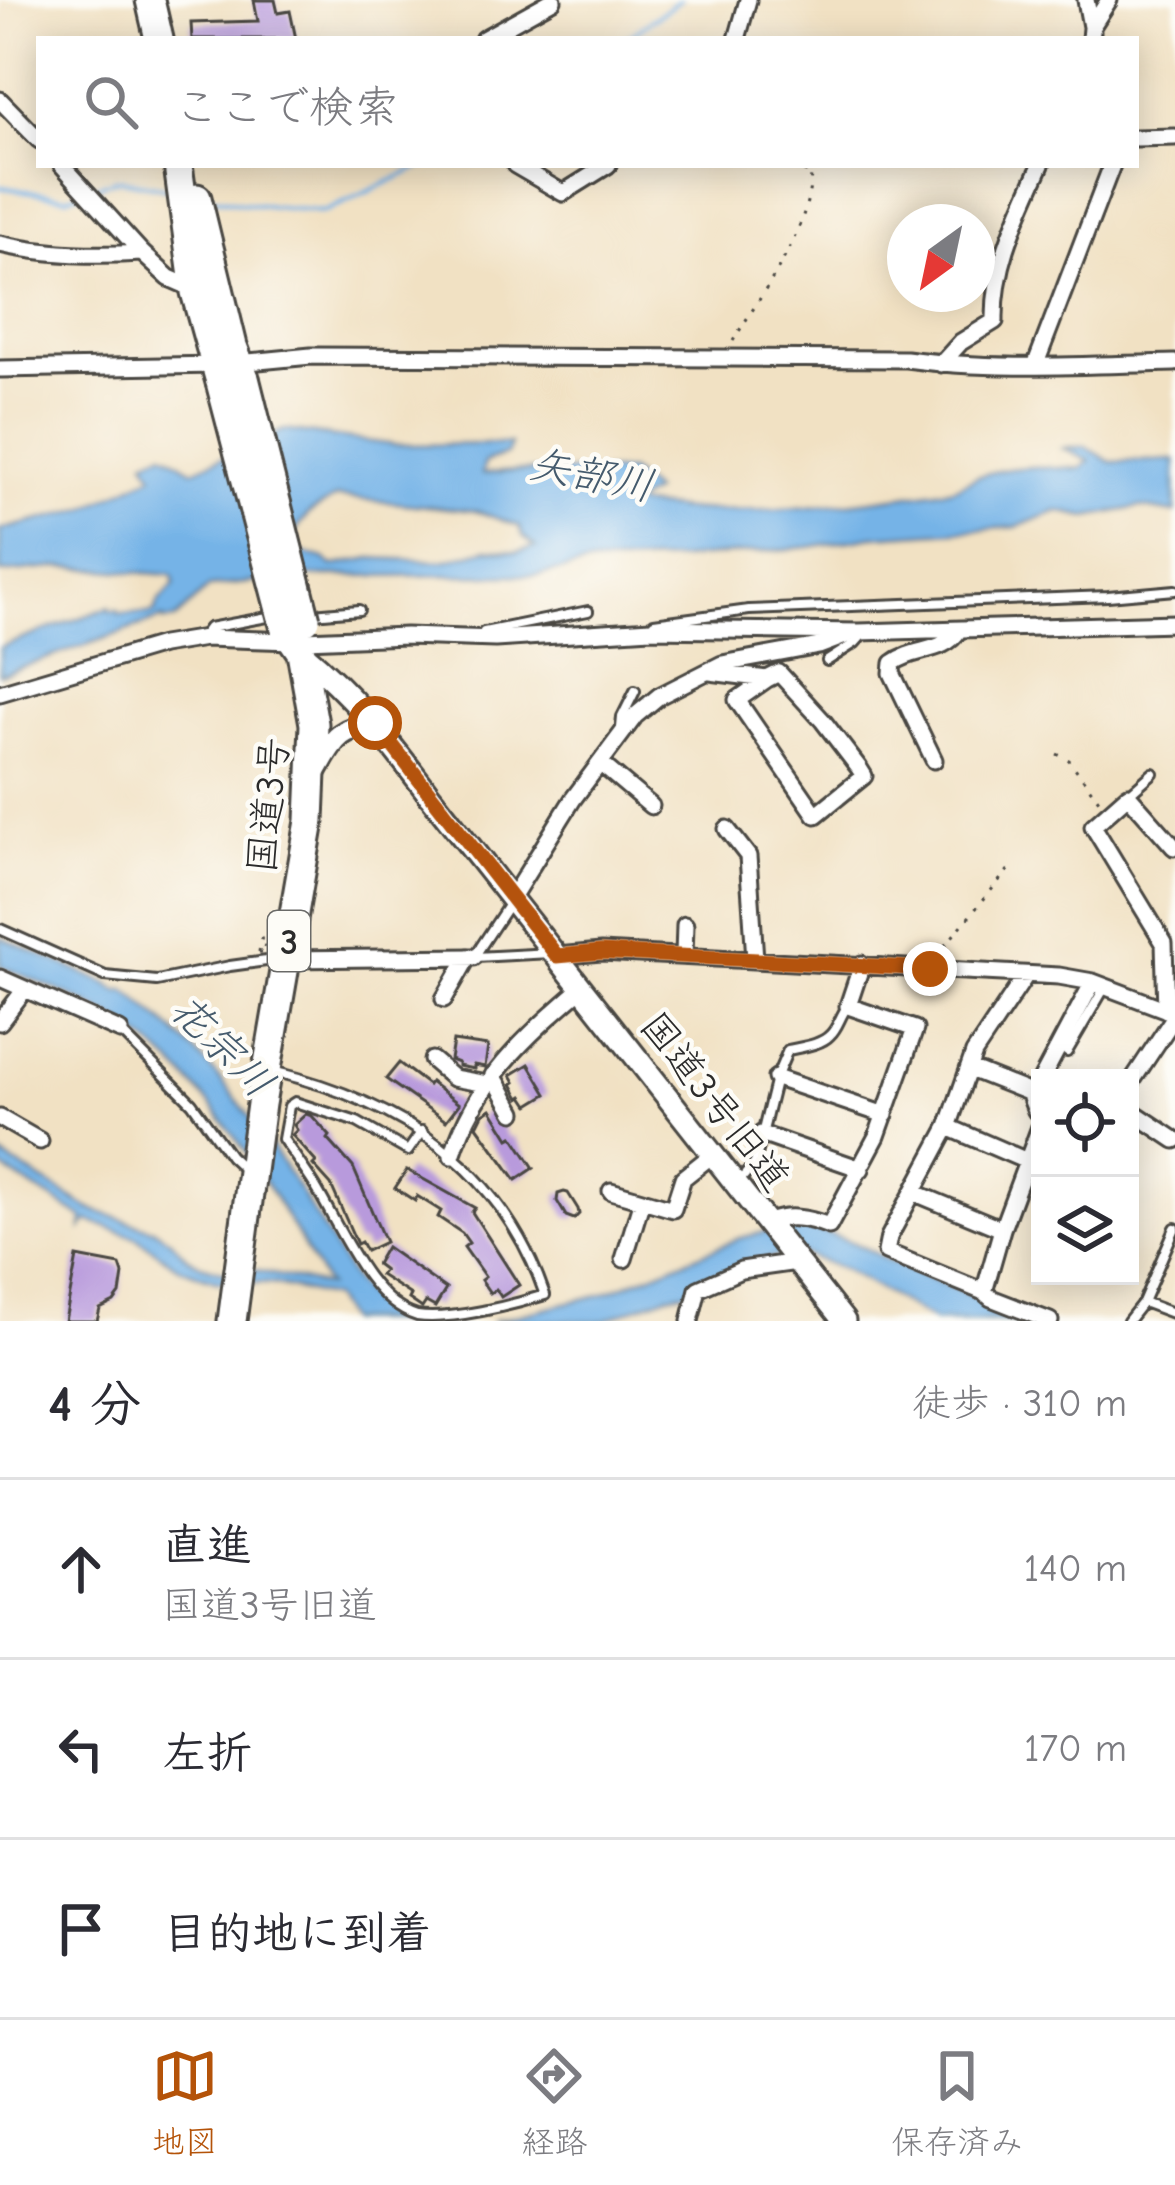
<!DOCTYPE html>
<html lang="ja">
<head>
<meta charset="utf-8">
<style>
	body { margin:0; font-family:"Comic Neue","Klee One",sans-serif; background:#f7f7f7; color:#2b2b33 }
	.controls { position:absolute; right:36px; bottom:36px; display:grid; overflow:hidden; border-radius:0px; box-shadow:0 6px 30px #0003 }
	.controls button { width:108px; height:108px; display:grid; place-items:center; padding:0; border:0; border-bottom:3px solid #e1e1e2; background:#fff; color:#2b2b33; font:60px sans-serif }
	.compass { position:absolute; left:887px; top:204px; width:108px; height:108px; border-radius:50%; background:#fff; box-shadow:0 6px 30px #0003; rotate:213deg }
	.stop { position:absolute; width:36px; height:36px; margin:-27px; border:9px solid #b45309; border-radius:50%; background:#fff }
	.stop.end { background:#b45309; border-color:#fff; box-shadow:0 3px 12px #0008 }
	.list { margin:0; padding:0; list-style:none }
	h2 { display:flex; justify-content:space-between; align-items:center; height:156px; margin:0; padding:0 48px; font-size:51px }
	h2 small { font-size:39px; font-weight:400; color:#7c7c81 }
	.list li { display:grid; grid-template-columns:78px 1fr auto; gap:36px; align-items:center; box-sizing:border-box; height:180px; padding:0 48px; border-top:3px solid #e1e1e2 }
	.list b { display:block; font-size:45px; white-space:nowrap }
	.list p { margin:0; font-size:39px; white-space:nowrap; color:#7c7c81 }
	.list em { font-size:39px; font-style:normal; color:#7c7c81 }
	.icon { flex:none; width:66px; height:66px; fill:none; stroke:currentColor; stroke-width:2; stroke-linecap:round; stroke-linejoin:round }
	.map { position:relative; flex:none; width:1175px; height:1321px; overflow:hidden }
	.search { position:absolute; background:#fff; box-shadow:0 6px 30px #0003; left:36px; right:36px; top:36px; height:132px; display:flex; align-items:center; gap:30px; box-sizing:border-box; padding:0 42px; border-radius:0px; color:#7c7c81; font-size:45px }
	.sheet { height:696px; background:#fff }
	nav { display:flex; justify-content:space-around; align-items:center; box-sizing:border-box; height:168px; border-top:3px solid #e1e1e2; background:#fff; font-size:33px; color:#7c7c81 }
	nav a { display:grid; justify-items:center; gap:6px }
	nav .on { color:#b45309 }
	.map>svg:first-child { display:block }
	.water { fill:#75b3e7; stroke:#506f89; stroke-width:3; fill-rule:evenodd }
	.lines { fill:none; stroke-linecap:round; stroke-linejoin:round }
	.stream { stroke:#75b3e7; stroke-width:4.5 }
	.building { fill:#b89adc }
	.lane-casing { stroke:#494642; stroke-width:14 }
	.street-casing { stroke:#494642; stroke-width:21 }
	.secondary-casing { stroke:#494642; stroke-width:27 }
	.highway-casing { stroke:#494642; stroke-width:33 }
	.path { stroke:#494642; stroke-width:3; stroke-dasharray:3 9; stroke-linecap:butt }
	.lane { stroke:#fff; stroke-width:8 }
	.street { stroke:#fff; stroke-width:15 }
	.secondary { stroke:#fff; stroke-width:21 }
	.highway { stroke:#fff; stroke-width:27 }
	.highway-bridge-casing { stroke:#494642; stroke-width:33; stroke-linecap:butt }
	.path-bridge { stroke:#494642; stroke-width:3; stroke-dasharray:3 9; stroke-linecap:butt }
	.highway-bridge { stroke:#fff; stroke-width:27 }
	.route { stroke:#b45309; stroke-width:15 }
	.labels { text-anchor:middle; stroke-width:9; stroke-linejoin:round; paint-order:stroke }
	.shield { fill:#fdfcf7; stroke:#6a6a68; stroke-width:3 }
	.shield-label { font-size:36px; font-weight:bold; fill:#2b2b2b }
	.street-label { font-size:39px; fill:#2b2b2b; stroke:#fdfcf7 }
	.water-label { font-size:42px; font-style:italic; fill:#455b6d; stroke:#fdfcf7 }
</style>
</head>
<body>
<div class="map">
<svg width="1175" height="1321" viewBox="0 0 1175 1321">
	<rect width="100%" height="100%" fill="#fdfcf7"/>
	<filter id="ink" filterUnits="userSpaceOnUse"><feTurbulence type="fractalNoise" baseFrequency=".00833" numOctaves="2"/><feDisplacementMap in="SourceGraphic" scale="24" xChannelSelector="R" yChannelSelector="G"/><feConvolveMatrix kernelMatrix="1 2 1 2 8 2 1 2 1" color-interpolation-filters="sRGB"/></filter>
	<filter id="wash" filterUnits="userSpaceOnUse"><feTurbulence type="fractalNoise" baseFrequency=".004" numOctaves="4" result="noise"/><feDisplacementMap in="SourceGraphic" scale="48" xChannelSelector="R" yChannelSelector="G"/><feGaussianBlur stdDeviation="2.7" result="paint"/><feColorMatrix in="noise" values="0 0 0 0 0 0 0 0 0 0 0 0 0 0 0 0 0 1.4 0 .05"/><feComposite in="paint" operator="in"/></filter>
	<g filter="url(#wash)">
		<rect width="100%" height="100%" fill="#f1e1c3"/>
		<path class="water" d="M284,430L395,445L510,444L507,454L485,462L482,474L516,471L630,472L654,492L633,504C737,520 842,505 945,490C958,488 967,480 979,476C1012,465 1047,466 1080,469L1090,461L1064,449L1085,446L1111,462L1175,460V513L1139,507L1087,517L1058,511L1016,527L873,536L809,547L661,561L593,564L539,575L311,576L209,587L174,620L164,621L163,618L0,675V647L110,607V611L118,610L119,614L154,613L159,601L175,584L172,575L63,567L0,573V530L85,509L153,475L145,460L164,452L193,470ZM337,497L476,511L519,526L523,537L536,547L517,552L487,549L444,561L371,558L332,566L325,559L297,551L296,530L309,513Z
			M0,937L106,983L119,992L125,990C151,1011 178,1033 201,1058C263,1124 307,1202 353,1280L365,1295L396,1321H347L332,1298L274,1284L219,1282L201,1276L178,1267L136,1237L88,1221L82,1228L83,1218L0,1167V1155L90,1209L156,1230L169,1239L187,1257L201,1265L224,1272L254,1270L327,1286C273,1195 221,1094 133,1031C93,1002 45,985 0,966Z
			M792,1226C824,1230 860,1243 888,1261L1032,1321H934L843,1269L803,1254L777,1256L742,1267L692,1290L668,1295L602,1321H492L603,1294L740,1238Z"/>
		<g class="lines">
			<path class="stream" d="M625,39L680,0
				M0,187L67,197L118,179L170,189
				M210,197L241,203L324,212L425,165"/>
		</g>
		<g id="blocks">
			<path class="building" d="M254,0H275L278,13L290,11L296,39H192L191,23L258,21Z
				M453,1041L488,1046L485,1067L474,1065V1069L458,1066V1063L450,1060Z
				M399,1063L428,1085L430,1082L459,1104L446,1121L386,1079Z
				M529,1064L547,1094L529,1105L523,1096L520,1098L512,1084L515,1082L511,1075Z
				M491,1109L509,1138L513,1136L534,1168L516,1180L477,1126L483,1114Z
				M306,1114L312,1116L330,1136L328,1139L353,1167L385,1242L366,1251L361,1242L357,1244L331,1185L313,1165L316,1162L292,1135L297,1130L294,1125Z
				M407,1170L475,1208L472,1212L519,1285L501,1297L496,1289L490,1293L481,1280L485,1277L464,1247L469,1243L462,1233L438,1217L441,1211L417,1196L415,1201L395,1188Z
				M564,1192L568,1193L578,1209L579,1214L574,1219L566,1216L557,1201L558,1194Z
				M386,1247L446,1289L435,1307L426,1302L422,1308L409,1299L411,1295L380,1275L384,1270L376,1264Z
				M77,1257L120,1265L123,1274L120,1294L114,1302L100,1309L97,1321H65Z"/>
		</g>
	</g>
	<g filter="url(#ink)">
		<use href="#blocks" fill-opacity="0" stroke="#494642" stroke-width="3"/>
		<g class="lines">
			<defs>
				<path id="lane" d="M312,614L359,610
					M654,623L749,610L1108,596L1175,590
					M484,632L588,611
					M203,636L209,628L273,616
					M827,661L855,643L864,633
					M621,728L622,717L635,691
					M1129,794L1153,773
					M0,929L105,976L157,981L230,966L281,959
					M474,957L511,901
					M476,957L551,953
					M121,1032L192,1103L230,1156L243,1168
					M1067,1052L1105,987
					M272,1071C400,1102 501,1166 545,1295C513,1305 450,1321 417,1316C369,1302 339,1225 315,1186C305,1170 294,1155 283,1139L289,1106L295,1102L357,1122L408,1151L422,1131
					M737,1184L755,1163L776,1078L788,1050C801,1047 821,1045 830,1035C838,1028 840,1016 847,1007
					M1143,1302L1175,1228
					M1128,1321L1143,1302L1175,1314"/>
				<path id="street" d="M1086,0L1092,32
					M483,39L553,0
					M737,39L748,0
					M1090,39L1091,28L1109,0
					M0,100L39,140
					M1136,138L1175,137
					M62,165L142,253L169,278L199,291
					M515,165L563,193L608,165
					M0,244C47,255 94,256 142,253
					M941,364L961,342L995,321C994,263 1018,217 1041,165
					M1035,366L1112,165
					M0,369L217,365L311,356L906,359C995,371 1086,365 1175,363
					M305,640L406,636L495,639L651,629L859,632L1175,623
					M710,672L767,679L779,673L823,721L859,768L864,776L816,815L737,700L767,679
					M0,693L162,645L205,638L293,641
					M934,760L892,673L893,663C914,647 944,654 959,630
					M600,763L651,806
					M727,829L748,856L755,959
					M511,899L573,799L635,716L659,696L722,664L819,646L848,635
					M684,955L685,925
					M557,956L601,952L1059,976L1093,982L1175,1013
					M286,959L474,957
					M1026,975L974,1053L948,1127L889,1237L886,1252L984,1292L1002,1229L1040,1127
					M0,978L120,1031
					M444,999L468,957
					M1166,1010L1164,943L1093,826L1128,795L1174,847
					M0,1022L25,989
					M432,1060L453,1078L487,1084
					M970,1069L1033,1094
					M493,1075L514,1112
					M776,1078L885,1115
					M1042,1078L1093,982
					M1130,1084L1175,1016
					M1036,1089L1031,1098L1036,1111L1040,1113
					M1130,1110L1175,1140
					M0,1118L40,1141
					M948,1127L1029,1162
					M761,1134L861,1169
					M452,1156C476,1081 524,1038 582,988
					M611,1191L673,1209L683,1178L712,1155
					M913,1192L1002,1229
					M766,1223C788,1214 808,1218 829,1226L877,1136L915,1029L848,1006L862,964
					M624,1259L642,1200
					M984,1292L991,1298L1050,1321
					M690,1321L698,1289L741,1270L797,1262"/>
				<path id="secondary" d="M301,652C356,697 388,740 431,797L844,1321
					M314,774C332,743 339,722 379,728"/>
				<path id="highway" d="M150,0L159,39
					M178,165L195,292L220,382
					M197,198L233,346L245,378
					M232,1321L261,1104L310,821L314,724L301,652L285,629"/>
			</defs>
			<use href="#lane" class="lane-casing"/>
			<use href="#street" class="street-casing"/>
			<use href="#secondary" class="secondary-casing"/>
			<use href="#highway" class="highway-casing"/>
			<path class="path" d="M733,341C763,291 809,234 811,173L774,165
				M1057,754L1069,760L1099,800
				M259,952L261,939H266L264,948
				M937,955L1009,869"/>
			<use href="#lane" class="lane"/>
			<use href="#street" class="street"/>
			<use href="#secondary" class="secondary"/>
			<use href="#highway" class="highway"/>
			<defs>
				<path id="highway-bridge" d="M245,378L306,620
					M220,382L285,629"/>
			</defs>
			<use href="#highway-bridge" class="highway-bridge-casing"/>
			<path class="path-bridge" d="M259,953L310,954"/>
			<use href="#highway-bridge" class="highway-bridge"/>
		</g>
	</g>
	<g class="lines" filter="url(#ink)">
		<path class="route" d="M375,723L557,956L601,952L930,969"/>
	</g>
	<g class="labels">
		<rect class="shield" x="268" y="911" width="42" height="60" rx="9"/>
		<g class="shield-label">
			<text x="289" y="954">3</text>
		</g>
		<g class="street-label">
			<text transform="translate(267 805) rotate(-84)" y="14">国道3号</text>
			<text transform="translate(716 1101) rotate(52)" y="14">国道3号旧道</text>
		</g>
		<g class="water-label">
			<text transform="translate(592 474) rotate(11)" y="15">矢部川</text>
			<text transform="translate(223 1045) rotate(45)" y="15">花宗川</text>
		</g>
	</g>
</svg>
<div class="controls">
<button><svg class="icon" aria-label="locate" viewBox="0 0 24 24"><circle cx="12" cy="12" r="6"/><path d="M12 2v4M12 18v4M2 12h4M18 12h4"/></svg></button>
<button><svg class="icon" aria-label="layers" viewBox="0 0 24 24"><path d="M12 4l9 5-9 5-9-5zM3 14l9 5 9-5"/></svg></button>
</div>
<svg class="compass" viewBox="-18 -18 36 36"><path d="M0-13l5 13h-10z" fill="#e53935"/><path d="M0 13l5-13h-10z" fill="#7c7c81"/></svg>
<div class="stop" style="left:375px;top:723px"></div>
<div class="stop end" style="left:930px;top:969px"></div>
<div class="search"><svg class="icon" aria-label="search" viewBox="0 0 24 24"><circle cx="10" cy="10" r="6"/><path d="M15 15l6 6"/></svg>ここで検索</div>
</div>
<section class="sheet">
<h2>4 分<small>徒歩 · 310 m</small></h2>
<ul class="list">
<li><svg class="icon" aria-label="ahead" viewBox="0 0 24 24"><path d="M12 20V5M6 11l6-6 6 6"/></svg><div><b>直進</b><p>国道3号旧道</p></div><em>140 m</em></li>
<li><svg class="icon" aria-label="left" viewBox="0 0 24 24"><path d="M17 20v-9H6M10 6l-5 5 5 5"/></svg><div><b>左折</b></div><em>170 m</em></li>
<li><svg class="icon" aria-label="arrive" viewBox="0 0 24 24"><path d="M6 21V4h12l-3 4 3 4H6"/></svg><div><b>目的地に到着</b></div></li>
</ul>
</section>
<nav>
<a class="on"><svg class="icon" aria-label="map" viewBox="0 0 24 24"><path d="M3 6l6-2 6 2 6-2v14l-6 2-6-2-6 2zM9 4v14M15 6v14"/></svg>地図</a>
<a><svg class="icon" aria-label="directions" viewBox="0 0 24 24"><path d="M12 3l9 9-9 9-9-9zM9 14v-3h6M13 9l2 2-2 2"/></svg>経路</a>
<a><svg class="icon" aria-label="saved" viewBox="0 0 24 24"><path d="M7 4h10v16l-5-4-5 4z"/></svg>保存済み</a>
</nav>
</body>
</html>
